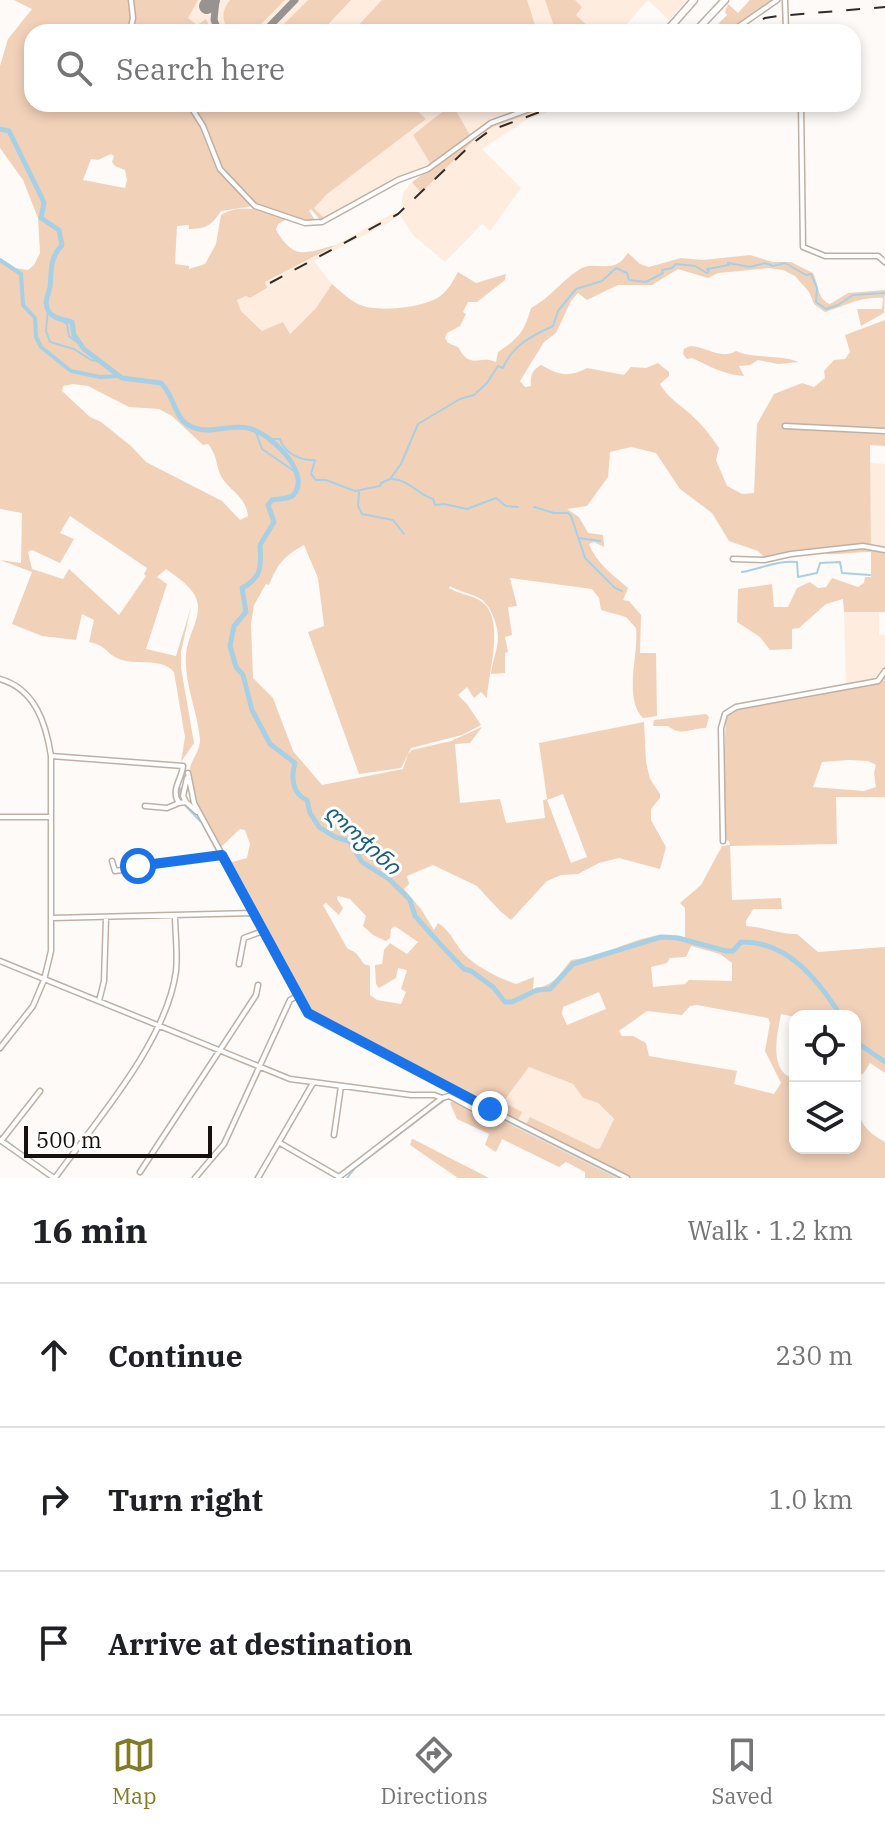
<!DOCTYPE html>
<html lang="en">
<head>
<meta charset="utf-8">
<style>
	body { margin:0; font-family:"IBM Plex Serif","Noto Sans Georgian",serif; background:#f6f6f6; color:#202124 }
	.controls { position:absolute; right:24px; bottom:24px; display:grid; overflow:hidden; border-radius:16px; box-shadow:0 4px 12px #0003 }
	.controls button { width:72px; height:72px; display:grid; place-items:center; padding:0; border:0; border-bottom:2px solid #e0e0e0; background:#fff; color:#202124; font:40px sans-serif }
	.scale { position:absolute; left:24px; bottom:20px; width:188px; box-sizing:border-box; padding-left:8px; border:4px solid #16110d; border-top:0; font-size:22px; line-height:28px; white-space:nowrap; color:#16110d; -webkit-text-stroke:6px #fff; paint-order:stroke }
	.stop { position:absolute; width:24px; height:24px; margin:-18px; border:6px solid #1a73e8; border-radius:50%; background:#fff }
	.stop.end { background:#1a73e8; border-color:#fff; box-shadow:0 2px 8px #0008 }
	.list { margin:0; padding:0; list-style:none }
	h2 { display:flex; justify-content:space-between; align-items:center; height:104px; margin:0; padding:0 32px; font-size:34px }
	h2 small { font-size:26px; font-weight:400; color:#757577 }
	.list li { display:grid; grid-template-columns:52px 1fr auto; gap:24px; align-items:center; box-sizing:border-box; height:144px; padding:0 32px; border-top:2px solid #e0e0e0 }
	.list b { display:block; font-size:30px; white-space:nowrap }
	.list em { font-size:26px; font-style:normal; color:#757577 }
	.icon { flex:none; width:44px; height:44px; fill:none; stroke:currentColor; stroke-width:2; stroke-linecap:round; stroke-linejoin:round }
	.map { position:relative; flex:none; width:885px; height:1178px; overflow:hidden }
	.search { position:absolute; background:#fff; box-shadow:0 4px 12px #0003; left:24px; right:24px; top:24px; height:88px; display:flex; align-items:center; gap:20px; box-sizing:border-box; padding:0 28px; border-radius:24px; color:#757577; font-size:30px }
	.sheet { height:536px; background:#fff }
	nav { display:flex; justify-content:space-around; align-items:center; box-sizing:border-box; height:112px; border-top:2px solid #e0e0e0; background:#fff; font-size:22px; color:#757577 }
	nav a { display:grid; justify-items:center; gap:4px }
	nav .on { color:#837b21 }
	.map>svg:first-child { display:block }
	.built { fill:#feecde }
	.green { fill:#f2d1b9; fill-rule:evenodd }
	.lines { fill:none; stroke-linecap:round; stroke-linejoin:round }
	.stream { stroke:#a8d0e5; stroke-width:2 }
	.canal { stroke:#a8d0e5; stroke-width:4 }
	.river { stroke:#a8d0e5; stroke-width:5 }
	.taxiway { stroke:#979390; stroke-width:7 }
	.runway { stroke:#979390; stroke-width:16 }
	.minor-casing { stroke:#bfb0a5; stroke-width:7 }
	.major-casing { stroke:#bfb0a5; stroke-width:9 }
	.minor { stroke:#fff; stroke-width:4 }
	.major { stroke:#fff; stroke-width:6 }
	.rail { stroke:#312c28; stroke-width:2; stroke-dasharray:14 14; stroke-linecap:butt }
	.route { stroke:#1a73e8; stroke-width:10 }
	.labels { text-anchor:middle; stroke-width:6; stroke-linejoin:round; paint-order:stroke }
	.water-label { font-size:22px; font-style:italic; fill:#1a5f7d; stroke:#fff }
</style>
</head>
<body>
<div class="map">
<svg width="885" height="1178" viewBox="0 0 885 1178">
	<rect width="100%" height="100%" fill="#fdfaf8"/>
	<path class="built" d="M134,0H687L669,20L648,0L625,26L627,32H143Z
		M216,104L219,107L222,104H538L493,120L470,135L451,105L413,135L431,165L322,217L314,208L307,212Z
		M556,104H569L526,120L482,149L521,188L490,231L482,224L445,262L413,235L400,215L403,193L412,182L421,192L476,138L493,127Z
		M396,212L397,217L388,223L314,261L332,284L316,308L289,334L262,331L241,311L237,300L246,296L250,298L265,290L267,288L265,283Z
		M870,463L885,464V548L871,546Z
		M844,612H879V635L885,634V665L877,680L846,685Z
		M529,1067L573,1084L583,1098L598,1103L614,1120L600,1148L597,1149L530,1117L526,1124L518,1120L521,1112L503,1102Z"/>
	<path class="green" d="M14,0H130L132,10L129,32H32V104H187C202,124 202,135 212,157C220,176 239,191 253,206L221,211C212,225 206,229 189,229V225L177,226L175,264L189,266V269L205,264L216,244L221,215C243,202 264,211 287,219L278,224L276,230C295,261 304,253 336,245L265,282L267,288L250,298L246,296L237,300L241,311L262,331L283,322L290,334L316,308L332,284C340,291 348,299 358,304C375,313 422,308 439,297C448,291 453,281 458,272L476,283L506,274L505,280L477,302H468L463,312L466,314L460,326L447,333L445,338L448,343L458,347C471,371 479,354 496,362L498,352C519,338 524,332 531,308C553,296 561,280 582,268C593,262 608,271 620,262C623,260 625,256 628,253L640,264L649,267L681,258L703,260L750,255L773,262H791L813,273C819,285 817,299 830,304L848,293L885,290L884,313L861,326L857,309H882L883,298C861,296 845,306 825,312L814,304L809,292L795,276L783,270L768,268L740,271L718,273L708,278L678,269L652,285H618L587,300L578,293L571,301L556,333L544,342L520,381L525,387L531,386C530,376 532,370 541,365C559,375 568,378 587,368L624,375L631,367L646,368L658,363L669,372V376L660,384C668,398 677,402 688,412C701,423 710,435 719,448L716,460L727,486L742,494L754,493L757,424L774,394L802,383L814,387L825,378L824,371L834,360L845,359L850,352L845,335L885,320V430H880V433H885V446L870,445L871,548L885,551V612H844L843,599L826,604L799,628L792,629V649L770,650L760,637L737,622L738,589L772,584L774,607H788L797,588L810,582L818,588L826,587L832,578L858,587L864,583L865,577H871V552C855,552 841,555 826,554V551L783,558H765L758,551L729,541L712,513L680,489L656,453L631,447L610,452L608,477L587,506L567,509L579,517L588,533L603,535L604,547L594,542L589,544C596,563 613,575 628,588L623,600L629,601L641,615L640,653H656L657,716L643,718C623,698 639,654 636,628L626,617L601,610L599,598L592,589L510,578L517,606L508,607L512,635L505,637L508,652L505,653V673L491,674C492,663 498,648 498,637C498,625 490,603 479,598C470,593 460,592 450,586L449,588C459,594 470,595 479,600C507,615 488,673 487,698L481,692L474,698L467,687L458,695L467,704L481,725L462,735L411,748L401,768L359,774L308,632L324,626L318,578L304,545C284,556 278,563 269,585L266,584L254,605L251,625L253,678L273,698L293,751L322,785L403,769L408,754L412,750L451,741L482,727L470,743L455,744L460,803L500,799L506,823L545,818L543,800L547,799L539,743L644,722L646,762L650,779L660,794V798L651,809V820L666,847L660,869L619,858L599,863L578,874L561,875L547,881L511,920L500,911L477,886L433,865L407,876L409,884L404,889L421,909L434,930L438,923C450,930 455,944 464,954C476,967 499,978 516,984L534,977L533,989C555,985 558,976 571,960C581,958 594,958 603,954C626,944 661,928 685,938V908L680,903L701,885L722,846L730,845L729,841L725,840L723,793L726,714L736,709L881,682L885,673V797H836L837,844L730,846L732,900L781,898L782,909H753L746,921V926C764,927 782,935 797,934L818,952L885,947V1073L870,1063L863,1074L857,1076L855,1082V1016L795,1017L781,1014C777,1035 768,1072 795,1079V1148H855V1097C859,1120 863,1130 885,1142V1178H631L526,1124L530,1117L597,1149L600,1148L614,1119L598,1103L583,1098L573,1084L529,1067L503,1102L522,1112L518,1120L402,1062L309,1012L229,863L247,858L250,844L245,830L240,829L221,847C209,825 190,800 190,773C189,760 201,752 200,739C197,709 184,684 186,654C187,638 199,621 198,606C197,589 178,578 166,569L157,577L167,584L146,649L176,656L191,607L181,652V668L194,743L181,762L185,737L174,672C160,656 135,667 117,658C105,652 107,646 89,642L94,620L82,614L76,640L42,636L12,624L32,572L0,560L21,563L22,513L0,509V258L15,268L28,270L34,265L40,253L38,218L23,180L0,148V66L8,39L32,9ZM111,154L114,156L112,162L115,166L125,170L127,180L125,188L83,180L91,159L98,160ZM73,384L88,386L129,407L159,409L172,416L203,445L208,444C216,453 216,463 220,474C227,490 246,495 248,516L240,520L222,501L146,462L131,446L101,422L90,417L62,391L63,386ZM70,516L147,568L144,574L146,576L119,615L69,569L63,579L32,569L28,552L32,550L60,563L74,539L60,533ZM849,760L868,761L876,765L874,773L876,787L864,791L813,787L822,762ZM563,794L587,857L571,863L547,800ZM338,896L350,899L366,916L363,926L373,935L386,941L390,938L391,929L395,926L418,942L407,954L390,943L384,950L382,964L375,965L376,984L379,988L396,978L398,968L407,970L401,989L406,992L401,1004L377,1000L370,995V966L364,964L356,953L347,948L323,905L326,903L339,915L343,908L337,899ZM691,946L720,954L732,963V981L689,980L685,984L653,987L651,967L667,963L670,958L686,957ZM599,992L606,1009L567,1025L562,1014L563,1007ZM697,1005L768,1018L770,1023L765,1051L781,1083L774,1094L734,1084L737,1071L649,1056L646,1043L633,1036H622L619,1031L647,1011L682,1015L690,1006Z
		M132,0H198L188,18L197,25L206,19L212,32H131L134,19Z
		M230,0H285L253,32H231C221,22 221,11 230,0Z
		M308,0H351L321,32H276Z
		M382,0H527L536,28L532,32H352Z
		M545,0H575L582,7L576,15L594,32H537L554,26Z
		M750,0H775L728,32H710L727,15L725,12L728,4L738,13Z
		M190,104H216L219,107L222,104H410L426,119L327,194L314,208L323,217L383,187L321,221L311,209L309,211L315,220L312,223L257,206L220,169L204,125Z
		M452,104L470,135L432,165L402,178L431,165L413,135Z
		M551,104H556L493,127L476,138L421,193L412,182L492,124Z
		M690,346C708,347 720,360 736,351C754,359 778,354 799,362L778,364L758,360L750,365L739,366L744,376C725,375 709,366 692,358L687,359L683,354L684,349Z
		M706,714L709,717L706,728C691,728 681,737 668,726H653L654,720Z
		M458,1098L617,1178H585V1172L566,1162L559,1167L502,1139L496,1152L485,1145L489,1134L457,1119L450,1103Z
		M412,1139H413L489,1178H458L410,1145Z"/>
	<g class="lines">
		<path class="stream" d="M48,309L46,331L50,342L74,349L91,360L102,362
			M59,319L67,324L69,336L78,343
			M255,430L262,449L294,471
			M270,439H280C284,453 301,461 315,460L311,474L316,480H326L355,491L380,486L381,483L390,479L401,464L418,424L460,399L474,395L487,383L498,366L503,368C512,346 531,336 553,326L558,311L576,289L602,281L616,268L627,273L629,280L646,282L663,273L662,270L672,268L676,264L695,266L707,273L709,271L707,269L729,265L728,263L750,267L765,263L773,266L785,263L806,275L811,274L817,288L816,302L826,309L838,305L853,295L885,293
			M392,479C410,480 417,494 433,499L435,505L444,504L467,509L496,498L506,506L518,507
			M359,492L358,506L362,514L393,520L404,534
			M534,507L554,513H568L571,516L585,558L615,588L622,591
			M579,538L600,541
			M742,572C759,569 779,560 797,562L798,577L817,573L820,563L840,562L842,573L870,575
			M180,788V800L202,823L306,1017L483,1109
			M489,1112L620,1178
			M0,1136L30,1159
			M347,1178L355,1168L435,1107L446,1099L457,1096"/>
		<path class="canal" d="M0,260L21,274L23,305L35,318L36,337L41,347L71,371L100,377L119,376"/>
		<path class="river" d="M0,129L9,131L41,196L44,203L41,218L59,230L62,245C49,259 52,269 50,287C48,296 43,303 49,312C55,320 64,319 72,322L74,335L84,349L122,378L161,383C175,396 174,420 192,427C211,435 229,424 248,428C269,432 310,471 295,493C291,500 279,498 272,500L268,505L274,522L260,545C261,565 263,577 242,588L246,612L234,626L230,646L236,667L243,675L252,710L270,744L295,763C291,777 292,794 307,800L310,813L319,827L335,837L349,841L362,862L389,879L410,900L415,916L441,945L464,969L471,971L493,987L505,1002H512L537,990L550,989L573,964L661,937L678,938L726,951H733L741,942C788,941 818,980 841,1016
			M855,1041L885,1062"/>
		<path class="taxiway" d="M216,0L214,20L219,32
			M264,32L295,0"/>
		<path class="runway" d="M207,6L212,0"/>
		<defs>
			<path id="minor" d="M785,0L786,32
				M130,32L133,18L131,0
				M731,32L777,0
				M189,104L203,126L220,169L255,206L305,223L322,222L398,180L428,169L491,123L543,104
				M801,104L803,247L825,256H878L885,262
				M785,426L885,431
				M733,559L764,560L791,554L863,546L885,550
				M0,679C35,689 46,723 51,756V951L44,980L33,1006L0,1048
				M51,756L183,766C182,779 170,790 179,803L186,802L197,812
				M188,773L194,803L308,1013L450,1089L627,1178
				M186,802L183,796L187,778
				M145,806L167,808L179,803
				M0,817H51
				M723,841L721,728L725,714L736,707L878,681L885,671
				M112,861L115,871L222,855
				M52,918L254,913
				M0,961L290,1079L411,1095H434L442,1098L449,1096L481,1113L490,1109
				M239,964L244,938L263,931
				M99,1001L104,981L106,918
				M334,1135L341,1086
				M0,1140L54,1178
				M1,1141L40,1091
				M280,1143L339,1177L442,1098
				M140,1172L256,995L258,985
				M55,1178C96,1121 167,1041 176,971C178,953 175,933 175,915
				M195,1178L224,1144L290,1000L297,996
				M258,1178L313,1083"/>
			<path id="major" d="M666,32L694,0
				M695,32L725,0"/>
		</defs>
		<use href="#minor" class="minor-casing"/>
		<use href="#major" class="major-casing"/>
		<use href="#minor" class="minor"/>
		<use href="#major" class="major"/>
		<path class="rail" d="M738,32L765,18L778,16L885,7
			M270,283L398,214L473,143L489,131L561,104"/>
	</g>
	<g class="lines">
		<path class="route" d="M138,866L222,855L308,1013L490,1109"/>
	</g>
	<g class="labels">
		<g class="water-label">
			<text transform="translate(363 839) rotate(42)" y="8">ლოჭინი</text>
		</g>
	</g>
</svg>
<div class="controls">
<button><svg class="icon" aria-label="locate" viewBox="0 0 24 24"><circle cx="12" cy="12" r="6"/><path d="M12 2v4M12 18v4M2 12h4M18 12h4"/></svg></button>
<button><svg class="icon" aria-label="layers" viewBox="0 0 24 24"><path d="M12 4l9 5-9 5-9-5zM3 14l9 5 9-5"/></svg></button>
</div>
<div class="scale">500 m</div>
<div class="stop" style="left:138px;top:866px"></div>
<div class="stop end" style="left:490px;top:1109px"></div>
<div class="search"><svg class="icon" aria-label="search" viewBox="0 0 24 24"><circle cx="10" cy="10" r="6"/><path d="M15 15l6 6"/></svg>Search here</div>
</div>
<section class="sheet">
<h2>16 min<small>Walk · 1.2 km</small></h2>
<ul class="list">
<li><svg class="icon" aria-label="ahead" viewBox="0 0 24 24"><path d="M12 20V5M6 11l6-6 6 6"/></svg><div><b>Continue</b></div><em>230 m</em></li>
<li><svg class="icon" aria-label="right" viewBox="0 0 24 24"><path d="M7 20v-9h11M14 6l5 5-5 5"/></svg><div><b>Turn right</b></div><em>1.0 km</em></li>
<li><svg class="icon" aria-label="arrive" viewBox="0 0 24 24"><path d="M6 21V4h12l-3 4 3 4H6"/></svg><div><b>Arrive at destination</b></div></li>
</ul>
</section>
<nav>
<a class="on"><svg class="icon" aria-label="map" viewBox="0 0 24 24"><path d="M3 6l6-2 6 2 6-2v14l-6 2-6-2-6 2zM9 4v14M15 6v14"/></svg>Map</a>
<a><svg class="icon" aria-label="directions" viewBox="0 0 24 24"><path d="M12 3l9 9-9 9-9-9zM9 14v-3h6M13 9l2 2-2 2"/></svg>Directions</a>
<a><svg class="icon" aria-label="saved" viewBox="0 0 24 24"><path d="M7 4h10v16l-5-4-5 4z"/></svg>Saved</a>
</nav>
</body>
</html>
